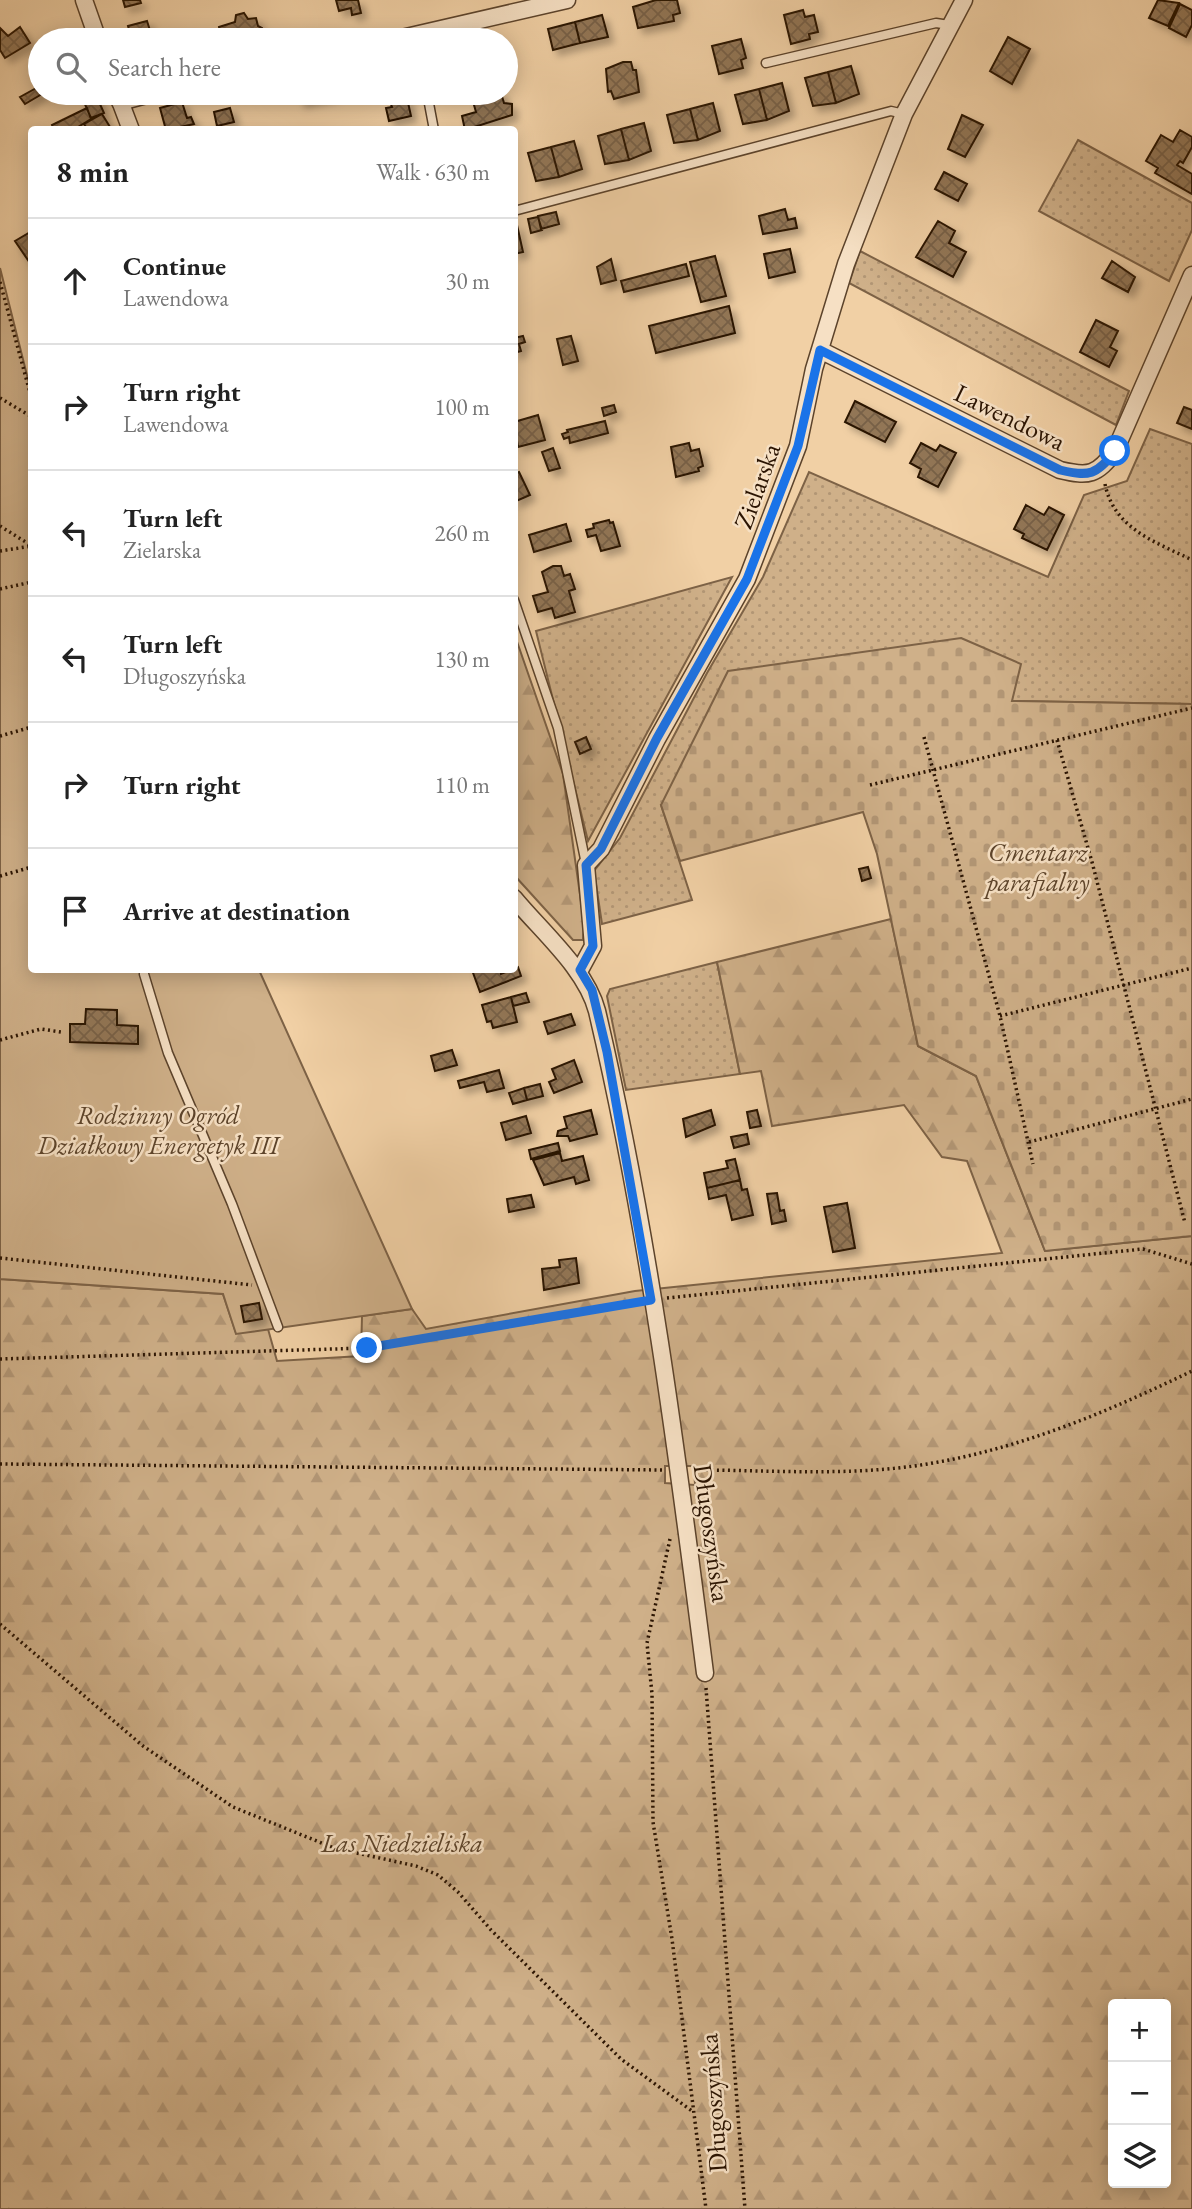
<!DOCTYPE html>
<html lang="en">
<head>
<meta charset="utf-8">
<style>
	body { margin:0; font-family:"EB Garamond",serif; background:#f2f2f2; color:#222 }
	.controls { position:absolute; right:21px; bottom:21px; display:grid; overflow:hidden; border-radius:7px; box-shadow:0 4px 18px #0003 }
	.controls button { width:63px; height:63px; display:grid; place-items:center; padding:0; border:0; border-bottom:2px solid #e0e0e0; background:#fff; color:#222; font:35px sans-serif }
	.stop { position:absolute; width:21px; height:21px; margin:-16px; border:5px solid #1a73e8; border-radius:50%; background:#fff }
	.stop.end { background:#1a73e8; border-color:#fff; box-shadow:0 2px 7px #0008 }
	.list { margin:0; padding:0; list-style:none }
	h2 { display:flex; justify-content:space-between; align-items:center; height:91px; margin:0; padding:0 28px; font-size:30px }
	h2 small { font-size:23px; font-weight:400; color:#767676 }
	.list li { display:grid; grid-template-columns:46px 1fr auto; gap:21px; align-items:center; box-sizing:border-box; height:126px; padding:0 28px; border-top:2px solid #e0e0e0 }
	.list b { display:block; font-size:26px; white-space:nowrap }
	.list p { margin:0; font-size:23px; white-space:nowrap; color:#767676 }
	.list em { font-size:23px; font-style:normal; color:#767676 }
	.icon { flex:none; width:38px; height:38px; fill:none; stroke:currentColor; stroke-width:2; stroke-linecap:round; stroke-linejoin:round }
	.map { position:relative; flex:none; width:1192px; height:2209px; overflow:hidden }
	.search { position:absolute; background:#fff; box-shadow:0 4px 18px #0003; left:28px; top:28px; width:490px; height:77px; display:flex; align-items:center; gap:18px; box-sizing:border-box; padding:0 24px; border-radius:38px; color:#767676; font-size:26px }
	.panel { position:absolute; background:#fff; box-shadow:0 4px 18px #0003; left:28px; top:126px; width:490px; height:847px; border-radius:7px }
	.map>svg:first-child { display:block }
	.grass { fill:url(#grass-dots); stroke:#7d6246; stroke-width:2 }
	.forest { fill:url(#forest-firs); stroke:#7d6246; stroke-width:2; fill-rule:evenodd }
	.cemetery { fill:url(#cemetery-stones); stroke:#7d6246; stroke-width:2 }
	.green { fill:#cfb089; stroke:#7d6246; stroke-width:2 }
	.building { fill:url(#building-cross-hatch); stroke:#2b1402; stroke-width:2; filter:url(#shadow) }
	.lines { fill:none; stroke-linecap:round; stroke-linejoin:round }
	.service-casing { stroke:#5c432b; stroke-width:11 }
	.minor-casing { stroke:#5c432b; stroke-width:19 }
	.path { stroke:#2b1402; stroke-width:3.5; stroke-dasharray:2 3.5; stroke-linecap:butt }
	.service { stroke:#f6e0c4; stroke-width:8 }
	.minor { stroke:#f6e0c4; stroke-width:16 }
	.route { stroke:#1a73e8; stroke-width:9 }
	.labels { text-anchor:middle; stroke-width:5; stroke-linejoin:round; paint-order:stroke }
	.street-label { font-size:26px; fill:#2b1402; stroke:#f6e0c4 }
	.park-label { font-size:26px; font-style:italic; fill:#5c432a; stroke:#f6e0c4 }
</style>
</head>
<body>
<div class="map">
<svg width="1192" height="2209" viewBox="0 0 1192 2209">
	<defs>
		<pattern id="grass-dots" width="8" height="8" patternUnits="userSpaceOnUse" patternTransform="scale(1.75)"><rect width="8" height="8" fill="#cfb089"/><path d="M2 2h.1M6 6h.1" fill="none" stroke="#b29675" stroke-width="1.8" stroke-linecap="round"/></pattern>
		<pattern id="forest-firs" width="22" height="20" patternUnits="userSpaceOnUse" patternTransform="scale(1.75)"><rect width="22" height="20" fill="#cfb089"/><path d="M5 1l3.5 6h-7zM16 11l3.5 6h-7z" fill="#b29675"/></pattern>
		<pattern id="cemetery-stones" width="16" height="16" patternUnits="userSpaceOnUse" patternTransform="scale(1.75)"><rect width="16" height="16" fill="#cfb089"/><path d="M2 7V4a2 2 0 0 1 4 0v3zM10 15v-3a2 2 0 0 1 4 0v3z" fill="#b29675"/></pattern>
		<pattern id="building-cross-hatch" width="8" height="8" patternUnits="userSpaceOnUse" patternTransform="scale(1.75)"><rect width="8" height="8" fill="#927657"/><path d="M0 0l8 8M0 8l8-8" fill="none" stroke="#776046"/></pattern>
		<filter id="shadow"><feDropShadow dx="5.5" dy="5.5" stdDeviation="3.5" flood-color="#0004"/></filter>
	</defs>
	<rect width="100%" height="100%" fill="#f1d0a5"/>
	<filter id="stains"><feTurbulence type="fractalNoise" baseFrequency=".00286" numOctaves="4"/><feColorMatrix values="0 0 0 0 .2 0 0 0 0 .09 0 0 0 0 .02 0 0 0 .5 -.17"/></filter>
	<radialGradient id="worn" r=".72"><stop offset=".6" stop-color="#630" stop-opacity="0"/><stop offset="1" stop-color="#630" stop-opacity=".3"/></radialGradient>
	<path class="grass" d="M1078,140L1192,203V230L1169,281L1039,211Z
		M860,251L1129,391L1116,425L849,283Z
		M1150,429L1192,444V704L1012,701L661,805L692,900L602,924L594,871L620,838L707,673L763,577L809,472L1048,577L1084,495L1127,481Z
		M732,577L588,841L536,631Z
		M717,962L740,1074L626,1090L607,996L610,989Z"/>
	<path class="forest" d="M514,633L563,774L584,923L583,940H573L515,876Z
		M891,919L918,1046L976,1076L1045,1251L1192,1236V2209H0V1279L223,1294L236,1333L268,1329L277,1361L361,1356L362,1316L412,1309L426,1329L635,1291L1002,1253L967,1161L942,1157L904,1105L772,1126L761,1071L740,1074L717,962ZM665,1466H694L695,1485L665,1483ZM1113,2004H1166V2183H1113Z"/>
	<path class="cemetery" d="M961,638L1021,664L1012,701L1192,704V1236L1045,1251L976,1076L918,1046L877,854L863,812L680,861L661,805L728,671Z"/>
	<path class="green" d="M0,268L31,391L32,970H259L412,1309L236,1334L223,1294L0,1279Z"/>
	<path class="building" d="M123,0H140L141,3L125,7Z
		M336,0H358L361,13L352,15L351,8L339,11Z
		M656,0H677L680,13L673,15L674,21L638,28L633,7Z
		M1158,0L1179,3L1168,26L1149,18Z
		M1180,4L1192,10V25L1186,37L1169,28Z
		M803,10L805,17L814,15L818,32L809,34L810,39L791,44L784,15Z
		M244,13L248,19L256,18L258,26L262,28L260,40H221L219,27L235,22L236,15Z
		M602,15L608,37L580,43L575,22Z
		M147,21L153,40H132L128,26Z
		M575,22L580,43L553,50L548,29Z
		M20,27L30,43L5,58L0,50V28L8,36Z
		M1008,37L1030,49L1012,84L990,71Z
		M741,39L746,58L741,60L743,68L719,74L712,46Z
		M623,62H631L633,70H636L639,92L614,99L611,91L608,92L606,69Z
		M851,66L859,94L836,103L828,72Z
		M828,72L836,103L813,106L805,78Z
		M782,83L789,111L767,120L759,89Z
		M38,87L42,94L25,104L20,97Z
		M759,89L767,120L743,124L735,95Z
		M80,93H95L104,113L91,118Z
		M298,93H332L333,95L300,102Z
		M492,93H501L504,103L512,104V115L465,130L462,116L476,112L472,98Z
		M407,98L411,116L389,121L386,108L392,107L390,102Z
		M182,102L187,118L191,117L194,124L166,130L160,108Z
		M713,103L720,131L698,140L690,109Z
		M87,108L91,119L73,130H54L52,125Z
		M230,108L234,122L217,126L214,112Z
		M690,109L698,140L674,143L667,115Z
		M102,114L110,127L88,130L84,124Z
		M962,115L983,125L965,157L948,149Z
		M644,123L651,151L629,160L621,129Z
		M621,129L629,160L605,164L598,136Z
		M1180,130L1192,137V147L1183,163L1180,161L1177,165L1192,174V194L1155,173L1158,168L1146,161L1161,135L1173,142Z
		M574,141L582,169L559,177L551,147Z
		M551,147L559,177L536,181L528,153Z
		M944,172L967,184L958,201L935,189Z
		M785,209L788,220L795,218L797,228L763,234L759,216Z
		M556,212L559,224L541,229L538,216Z
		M538,217L542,230L531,233L528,219Z
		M938,221L955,231L949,243L966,252L953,277L916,257Z
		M517,225L523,252L514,254V226Z
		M32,231V266L15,241Z
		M790,249L795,272L769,278L764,254Z
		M715,256L726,296L701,302L690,262Z
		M611,259L616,280L601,284L597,267Z
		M1112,261L1135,277L1128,292L1102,278Z
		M686,264L689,276L624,292L621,281Z
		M729,306L735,333L656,353L649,326Z
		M1096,320L1118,331L1110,347L1117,351L1109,367L1080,352Z
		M523,336L525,342L519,344L521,351L514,353V338Z
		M571,336L578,361L563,365L557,339Z
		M855,401L896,422L885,442L845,422Z
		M614,405L616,412L604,416L602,408Z
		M1184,407L1192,410V429L1177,423Z
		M538,415L545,440L518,447L514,422Z
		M605,421L608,433L570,443L569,437L564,439L562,434L568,432L567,430Z
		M689,443L691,451L699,449L703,466L698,468L699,471L676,477L671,447Z
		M921,443L936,451L940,445L956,453L938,487L918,477L921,469L910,463Z
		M553,448L560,468L549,471L542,452Z
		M519,472L530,495L514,502V474Z
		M1026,505L1044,515L1049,507L1064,515L1047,550L1022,538L1024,534L1014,529Z
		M609,520L610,523L613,522L620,546L601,551L596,535L588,537L586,530L594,528L593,524Z
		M566,524L571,541L534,552L529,535Z
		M553,566H561L564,576L570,574L575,589L569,591L575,612L555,618L552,608L538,612L533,596L548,592L542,572Z
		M586,737L591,749L580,754L575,742Z
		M868,867L871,878L862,881L859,869Z
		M518,967L521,976L480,992L472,970H500L501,974Z
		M526,993L529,1002L513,1006L511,997Z
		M511,997L517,1022L493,1028L491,1021L487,1022L482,1005Z
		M86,1009L117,1010V1025L138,1026V1044L70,1042V1024H85Z
		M571,1014L575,1025L548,1034L544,1022Z
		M452,1050L457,1065L435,1071L431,1056Z
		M574,1060L582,1082L554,1093L549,1082L556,1079L552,1069Z
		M499,1070L504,1088L487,1092L484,1082L460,1088L458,1081Z
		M540,1084L543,1096L527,1100L524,1088Z
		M524,1088L527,1100L513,1104L509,1093Z
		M591,1110L597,1134L570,1141L568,1136H557L558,1131L567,1128L564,1117Z
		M711,1110L715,1125L686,1137L683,1119Z
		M757,1110L761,1126L750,1128L747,1112Z
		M526,1116L531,1133L506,1140L501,1123Z
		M747,1134L749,1144L734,1148L731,1137Z
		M558,1143L560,1151L531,1159L529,1150Z
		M560,1153L562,1161L583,1156L589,1180L576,1184L574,1177L544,1185L533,1160Z
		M735,1159L740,1180L707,1188L704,1173L728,1168L726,1161Z
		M740,1180L742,1190L747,1189L753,1215L732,1220L726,1195L709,1199L707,1188Z
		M777,1193L780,1211L784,1210L786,1221L772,1224L767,1194Z
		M531,1195L534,1207L509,1212L507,1199Z
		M847,1203L855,1248L833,1252L824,1207Z
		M576,1258L579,1283L544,1290L542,1269L560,1267L559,1260Z
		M259,1303L262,1319L244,1322L241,1306Z"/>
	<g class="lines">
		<defs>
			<path id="service" d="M766,63L936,23L949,25
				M427,93L434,130
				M514,211L891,111L904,114
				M514,600L558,728L586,864
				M144,974L168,1053L232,1204L278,1327"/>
			<path id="minor" d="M84,0L98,40
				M393,40L567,0
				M117,93L131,130
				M120,102L154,93
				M820,350L1060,470C1089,477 1097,475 1115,451L1192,275
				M514,898C543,933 586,969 597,1011C648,1228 677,1452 705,1673
				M580,970L593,946L586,865L601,849L657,739L747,579L798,446L814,369L846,264L904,114L964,0"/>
		</defs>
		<use href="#service" class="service-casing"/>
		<use href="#minor" class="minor-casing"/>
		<path class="path" d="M0,282L32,400
			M0,398L32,417
			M1105,484C1114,529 1156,542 1192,560
			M0,526L32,546
			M0,551L32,546
			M0,589L32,582
			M0,736L32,727
			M924,737L1000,1016L1033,1164
			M1057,740L1092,862L1185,1223
			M870,785L1192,708
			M0,876L32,867
			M1000,1016L1192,968
			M0,1040L41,1029L61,1032
			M1029,1142L1192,1099
			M0,1258L252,1285
			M667,1298L1143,1249L1192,1264
			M0,1359L367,1348L639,1302
			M0,1464L663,1470
			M695,1470C774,1470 855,1477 933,1463C1025,1447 1109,1411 1192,1371
			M670,1539L647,1643L652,1694L653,1822L672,1939L706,2209
			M0,1624L143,1746L233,1807L334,1848L416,1866L438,1875L458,1892L491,1930L621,2059L692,2111
			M706,1688L745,2209"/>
		<use href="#service" class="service"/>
		<use href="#minor" class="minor"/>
	</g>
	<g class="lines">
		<path class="route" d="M367,1348L651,1300L607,1052L592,990L580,970L593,946L586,865L601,849L657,738L747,579L798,446L820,350L1060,470C1089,477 1097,475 1115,451"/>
	</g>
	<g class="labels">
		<g class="street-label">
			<text transform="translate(1010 417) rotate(26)" y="9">Lawendowa</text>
			<text transform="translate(757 486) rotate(-70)" y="9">Zielarska</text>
			<text transform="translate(712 1533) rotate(82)" y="9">Długoszyńska</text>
			<text transform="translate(713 2103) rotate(-94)" y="9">Długoszyńska</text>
		</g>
		<g class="park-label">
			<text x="1038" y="861">Cmentarz<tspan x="1038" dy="30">parafialny</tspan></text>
			<text x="158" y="1124">Rodzinny Ogród<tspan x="158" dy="30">Działkowy Energetyk III</tspan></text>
			<text x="402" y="1852">Las Niedzieliska</text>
		</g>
	</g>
	<rect width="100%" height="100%" filter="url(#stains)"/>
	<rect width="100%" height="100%" fill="url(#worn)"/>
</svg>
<div class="controls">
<button>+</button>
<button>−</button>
<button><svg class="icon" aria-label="layers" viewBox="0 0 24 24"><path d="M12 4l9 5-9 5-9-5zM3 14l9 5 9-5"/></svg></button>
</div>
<div class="stop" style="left:1115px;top:451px"></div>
<div class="stop end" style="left:367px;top:1348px"></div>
<div class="search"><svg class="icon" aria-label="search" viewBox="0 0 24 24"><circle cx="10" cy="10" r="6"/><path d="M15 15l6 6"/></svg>Search here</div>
<section class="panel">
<h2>8 min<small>Walk · 630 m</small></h2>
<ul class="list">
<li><svg class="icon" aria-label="ahead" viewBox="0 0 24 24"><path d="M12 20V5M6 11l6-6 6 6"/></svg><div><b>Continue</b><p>Lawendowa</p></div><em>30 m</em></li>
<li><svg class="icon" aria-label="right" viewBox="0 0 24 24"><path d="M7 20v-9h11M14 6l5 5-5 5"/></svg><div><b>Turn right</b><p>Lawendowa</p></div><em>100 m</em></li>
<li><svg class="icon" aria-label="left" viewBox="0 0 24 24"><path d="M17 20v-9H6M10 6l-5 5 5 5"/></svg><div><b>Turn left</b><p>Zielarska</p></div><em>260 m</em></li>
<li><svg class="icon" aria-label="left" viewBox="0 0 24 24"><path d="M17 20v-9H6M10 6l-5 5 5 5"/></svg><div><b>Turn left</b><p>Długoszyńska</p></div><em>130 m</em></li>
<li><svg class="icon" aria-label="right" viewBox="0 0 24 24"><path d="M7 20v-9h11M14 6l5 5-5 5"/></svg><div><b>Turn right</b></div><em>110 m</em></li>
<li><svg class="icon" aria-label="arrive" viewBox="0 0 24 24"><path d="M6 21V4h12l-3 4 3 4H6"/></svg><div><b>Arrive at destination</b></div></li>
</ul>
</section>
</div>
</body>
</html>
